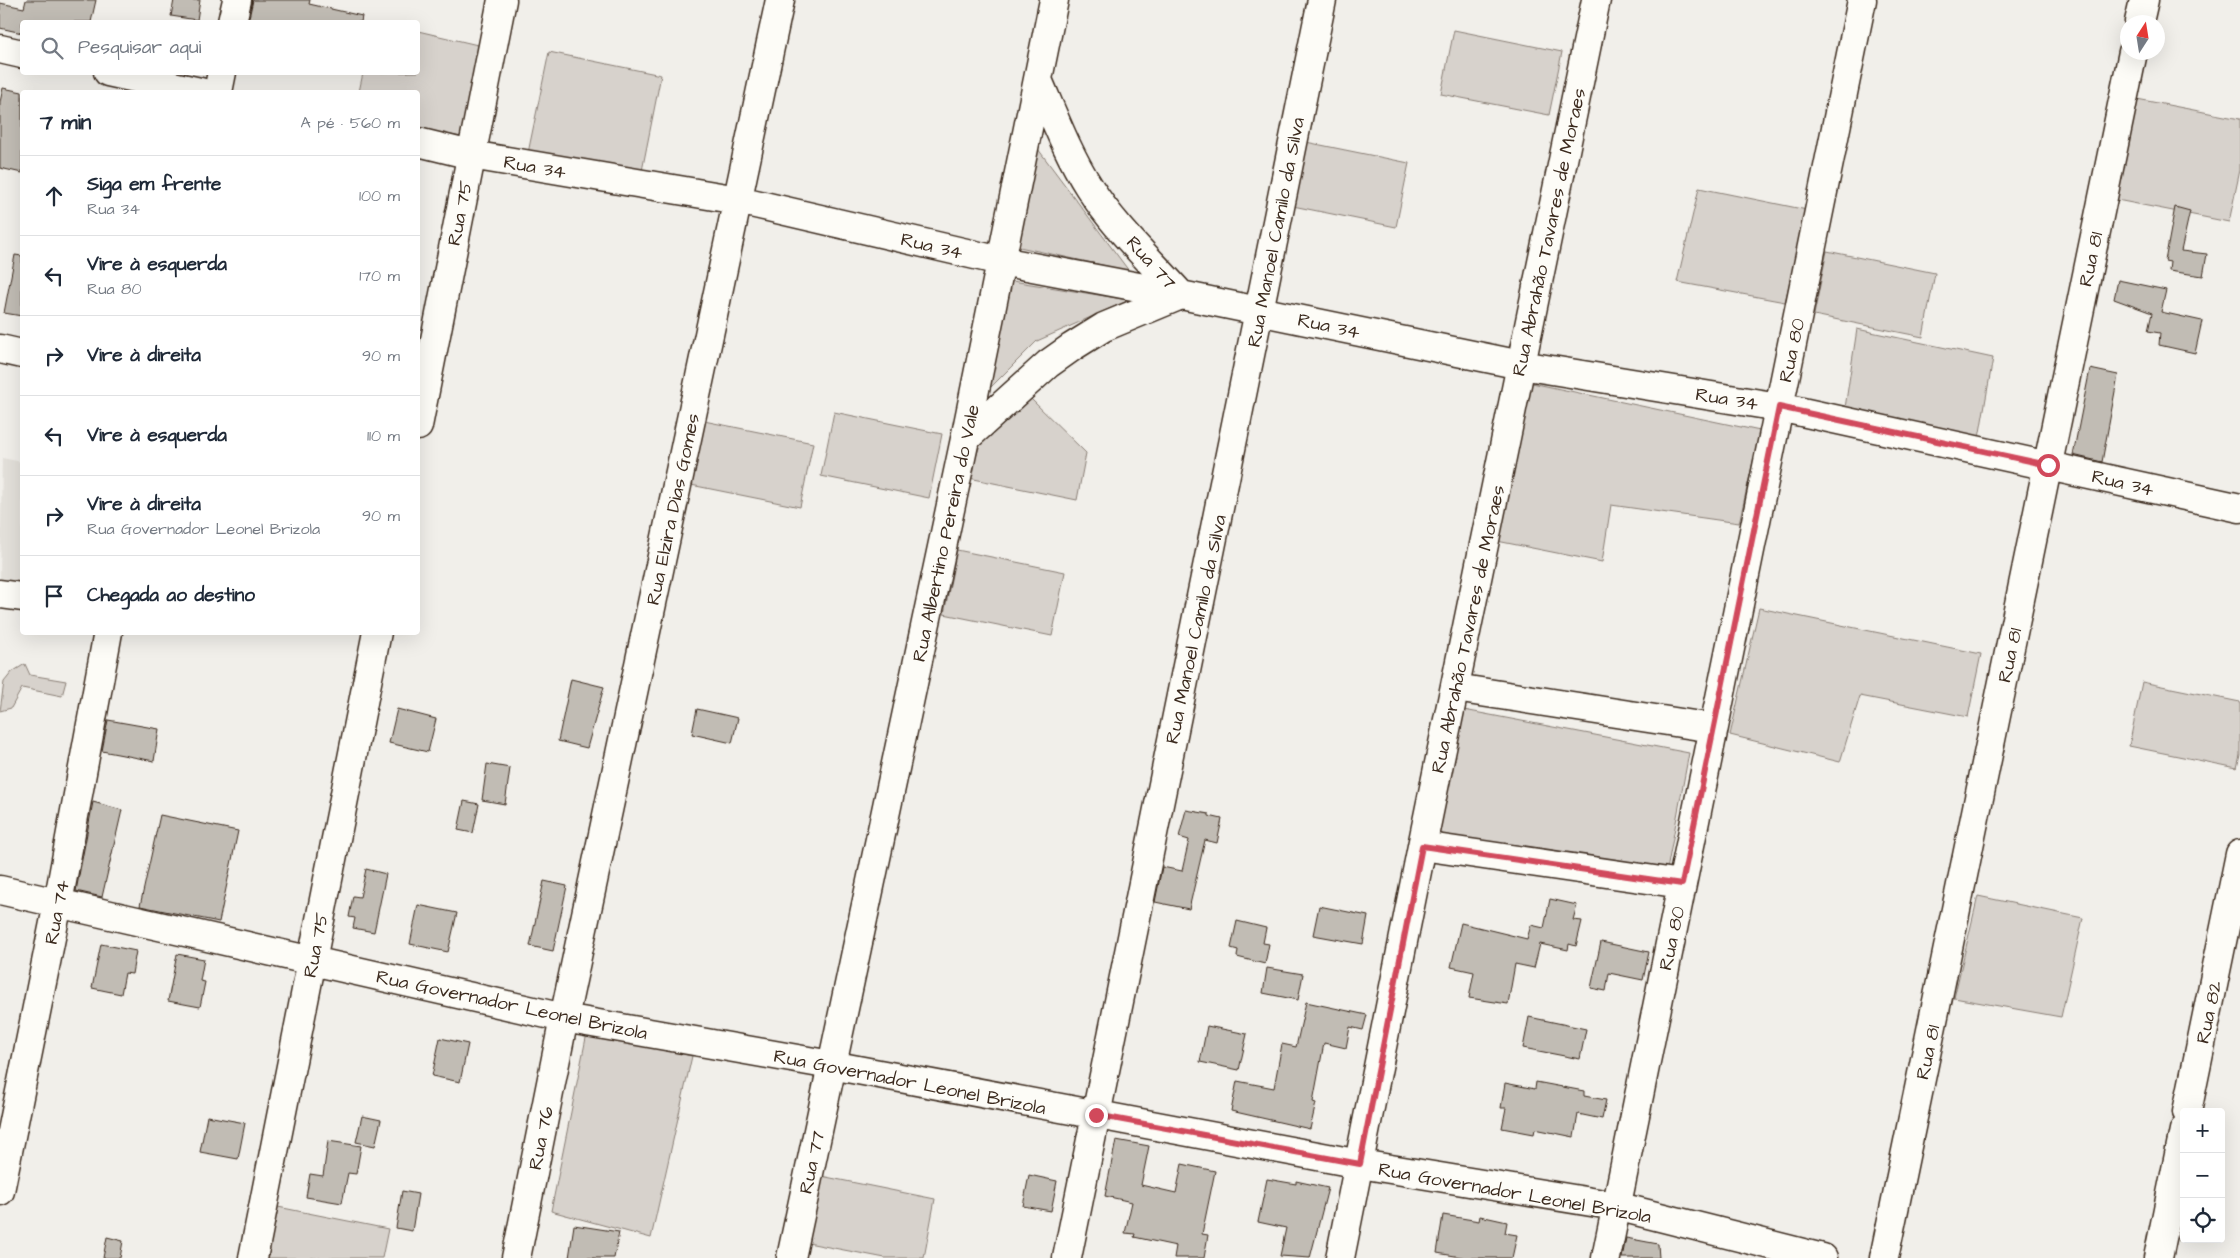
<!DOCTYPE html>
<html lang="pt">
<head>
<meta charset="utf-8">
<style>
	body { margin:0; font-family:"Architects Daughter",sans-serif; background:#f6f6f7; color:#1f2937 }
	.controls { position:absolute; right:15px; bottom:15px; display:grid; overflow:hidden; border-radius:5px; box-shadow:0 5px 20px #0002 }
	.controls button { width:45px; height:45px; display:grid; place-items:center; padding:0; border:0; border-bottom:1px solid #e0e1e3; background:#fff; color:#1f2937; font:25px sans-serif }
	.compass { position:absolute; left:2120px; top:15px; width:45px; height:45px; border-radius:50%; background:#fff; box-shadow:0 5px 20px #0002; rotate:12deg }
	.stop { position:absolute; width:15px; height:15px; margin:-11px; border:4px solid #d1495b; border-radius:50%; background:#fff }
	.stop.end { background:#d1495b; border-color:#fff; box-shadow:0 1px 5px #0008 }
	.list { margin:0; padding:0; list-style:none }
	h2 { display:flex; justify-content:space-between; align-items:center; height:65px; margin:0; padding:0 20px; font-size:21px }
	h2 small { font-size:16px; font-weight:400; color:#747a83 }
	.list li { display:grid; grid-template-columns:32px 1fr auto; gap:15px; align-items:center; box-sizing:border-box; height:80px; padding:0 20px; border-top:1px solid #e0e1e3 }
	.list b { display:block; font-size:19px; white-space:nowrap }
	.list p { margin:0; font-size:16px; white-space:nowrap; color:#747a83 }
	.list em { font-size:16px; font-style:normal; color:#747a83 }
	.icon { flex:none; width:28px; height:28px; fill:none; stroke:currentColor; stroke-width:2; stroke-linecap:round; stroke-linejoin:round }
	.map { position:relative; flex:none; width:2240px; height:1258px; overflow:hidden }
	.search { position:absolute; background:#fff; box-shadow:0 5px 20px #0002; left:20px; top:20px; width:400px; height:55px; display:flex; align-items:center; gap:12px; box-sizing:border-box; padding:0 18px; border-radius:5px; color:#747a83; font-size:19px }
	.panel { position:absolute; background:#fff; box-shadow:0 5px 20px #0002; left:20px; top:90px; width:400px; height:545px; border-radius:5px }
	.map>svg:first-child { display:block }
	.built { fill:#e3e0da }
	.green { fill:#d7d2cc; stroke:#897e75 }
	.building { fill:#c1bcb4; stroke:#3b2a1e }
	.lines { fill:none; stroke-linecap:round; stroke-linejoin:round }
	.minor-casing { stroke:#3b2a1e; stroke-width:31 }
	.minor { stroke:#fdfcf7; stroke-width:28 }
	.route { stroke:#d1495b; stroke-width:6 }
	.labels { text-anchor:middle; stroke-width:4.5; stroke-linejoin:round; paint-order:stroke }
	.street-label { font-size:19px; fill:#3b2a1e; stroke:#fdfcf7 }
</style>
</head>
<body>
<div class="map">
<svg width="2240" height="1258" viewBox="0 0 2240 1258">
	<rect width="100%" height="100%" fill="#f1efea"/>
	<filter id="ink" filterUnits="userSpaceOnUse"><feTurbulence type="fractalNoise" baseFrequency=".02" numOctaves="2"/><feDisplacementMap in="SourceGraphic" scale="10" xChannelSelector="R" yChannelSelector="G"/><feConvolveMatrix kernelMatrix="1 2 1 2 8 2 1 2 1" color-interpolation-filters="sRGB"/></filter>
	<g filter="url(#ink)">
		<path class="built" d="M2,458L22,462V587L0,583Z"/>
		<path class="green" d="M1454,30L1562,52L1549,115L1441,94Z
			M418,31L482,46L461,137L418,128V92H359L363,73L418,72Z
			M549,52L661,75L641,176L528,153Z
			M2137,99L2240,119V170L2229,222L2117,200Z
			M1301,141L1409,163L1396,227L1288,205Z
			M1035,145L1129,271L1015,246Z
			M1699,188L1807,210L1785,302L1677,282Z
			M1827,251L1935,273L1923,337L1814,315Z
			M1006,280L1129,300L1037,341L982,396Z
			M1857,329L1993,358L1979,438L1845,408Z
			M1527,382L1760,431L1739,523L1611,505L1602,562L1497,541Z
			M1030,398L1086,453L1077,500L969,478L985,430Z
			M834,412L942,434L929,498L821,476Z
			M704,421L813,443L800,507L691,485Z
			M957,550L1065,572L1052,636L944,614Z
			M1759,608L1981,654L1968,717L1860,696L1840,762L1730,735Z
			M25,664L30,675L66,681L62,696L22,688L11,708L0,711L4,682L12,672Z
			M2142,682L2240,702V755L2237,768L2129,746Z
			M1464,710L1689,753L1667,870L1438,834Z
			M1978,896L2083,918L2061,1017L1954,998Z
			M587,1033L692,1056L651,1238L551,1211Z
			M821,1176L935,1199L924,1258H885L808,1243Z
			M273,1206L388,1229L382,1258H263Z"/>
		<path class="building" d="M26,0H96L91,22H22V33L0,28V3L24,8Z
			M174,0H200L197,20L171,16Z
			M253,0H310L309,4L362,16L361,22H248Z
			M3,88L22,92V173L0,168V102Z
			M2175,207L2190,211L2181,251L2207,254L2203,276L2169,271L2170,262L2165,261Z
			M15,255L22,256V316L4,313Z
			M2118,280L2166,290L2161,312L2202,321L2195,353L2159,345L2160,333L2148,331L2152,313L2114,299Z
			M2090,369L2118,375L2102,462L2073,455Z
			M571,679L604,687L587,748L558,741Z
			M397,709L436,719L428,752L389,743Z
			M697,709L738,718L732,743L692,734Z
			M108,720L159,729L154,761L102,751Z
			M487,764L510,768L505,804L482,800Z
			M464,801L479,804L473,833L458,830Z
			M93,802L122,810L102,897L76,891Z
			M1186,810L1209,814V816L1222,819L1217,843L1205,840L1189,909L1155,902L1162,867L1182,871L1189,840L1179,837Z
			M160,815L238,831L219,922L140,906Z
			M366,869L386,874L374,932L353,928L355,918L349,917L353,896L360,897Z
			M544,881L567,886L553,951L530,946Z
			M1550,899L1577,905L1573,920L1582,921L1576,946L1569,944L1568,950L1540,944L1534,968L1515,964L1508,1004L1469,998L1474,972L1451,967L1461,923L1527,939L1531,925L1544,928Z
			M418,905L457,913L448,952L410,944Z
			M1319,906L1368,916L1363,944L1313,935Z
			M1237,921L1266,928L1263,943L1269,944L1265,964L1237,957L1238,950L1231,948Z
			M1601,942L1649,952L1643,980L1609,973L1606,991L1591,988Z
			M101,944L136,951L132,974L125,973L121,994L92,988Z
			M177,954L204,959L200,981L205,982L200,1007L168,1001Z
			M1267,968L1303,974L1298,1000L1263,993Z
			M1306,1002L1367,1015L1363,1030L1350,1027L1346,1048L1324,1043L1313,1102L1316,1103L1310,1129L1231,1111L1237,1081L1274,1088L1282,1044L1296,1047Z
			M1529,1017L1586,1029L1580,1059L1523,1048Z
			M1207,1026L1247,1034L1239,1070L1200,1062Z
			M440,1038L468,1044L460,1082L432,1076Z
			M1536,1082L1584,1091V1096L1606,1100L1602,1119L1578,1114L1574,1137L1535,1129L1534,1134L1502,1128L1506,1108H1501L1505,1083L1535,1089Z
			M207,1116L245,1123L238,1159L200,1152Z
			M362,1116L381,1120L375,1146L356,1142Z
			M1116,1140L1149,1146L1141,1185L1176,1193L1182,1164L1215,1171L1202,1234L1208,1235L1204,1258H1174L1176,1246L1134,1237L1135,1234L1125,1233L1132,1202L1105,1196Z
			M328,1141L361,1146L356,1174L348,1173L342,1203L306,1197L310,1174L323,1176Z
			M1029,1175L1057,1181L1051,1211L1023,1206Z
			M1267,1179L1296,1184V1181L1328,1188L1310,1258L1280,1256L1286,1228L1258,1222Z
			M402,1191L418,1194L412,1231L396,1228Z
			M1443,1215L1479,1221L1480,1216L1507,1222L1505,1233L1517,1235L1512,1258H1467L1437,1253Z
			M574,1225L619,1232L614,1258H569Z
			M107,1237L123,1241L120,1258H103Z
			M1626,1238L1658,1244L1659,1258H1622Z"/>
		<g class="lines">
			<defs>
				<path id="minor" d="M232,22L237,0
					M2139,22L2144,0
					M0,49L22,54
					M108,72L200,92
					M1038,80C1054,117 1068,154 1089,187C1114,227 1150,260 1181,295
					M218,92L222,72
					M418,142L471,155L738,200L1001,261L1181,295L1521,365L1779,407L2240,508
					M0,349L22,354
					M418,426L502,0
					M965,439L1048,364L1072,347L1104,327L1181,295
					M0,594L22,597
					M1455,688L1713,728
					M1422,846L1682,884
					M0,890L564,1018L831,1065L1360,1164L1616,1206L1823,1258
					M2187,1112L2240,854
					M0,1191L58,903L108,632
					M253,1258L377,632
					M516,1258L564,1018L780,0
					M791,1258L965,439L1054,0
					M1067,1258L1322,0
					M1340,1258L1422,846L1596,0
					M1606,1258L1862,0
					M1884,1258L2133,52
					M2158,1258L2184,1130"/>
			</defs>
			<use href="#minor" class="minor-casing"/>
			<use href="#minor" class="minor"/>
		</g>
	</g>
	<g class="lines" filter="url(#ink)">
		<path class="route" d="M1096,1115L1360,1164L1422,846L1682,884L1779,407L2048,465"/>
	</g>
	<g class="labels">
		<g class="street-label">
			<text transform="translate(535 166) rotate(10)" y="7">Rua 34</text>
			<text transform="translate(459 213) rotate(-79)" y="7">Rua 75</text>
			<text transform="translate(1275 232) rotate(-79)" y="7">Rua Manoel Camilo da Silva</text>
			<text transform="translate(1548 232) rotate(-78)" y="7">Rua Abrahão Tavares de Moraes</text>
			<text transform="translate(932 245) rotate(13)" y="7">Rua 34</text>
			<text transform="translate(2090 259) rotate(-78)" y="7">Rua 81</text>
			<text transform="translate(1152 262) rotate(48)" y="7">Rua 77</text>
			<text transform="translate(1329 325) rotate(12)" y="7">Rua 34</text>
			<text transform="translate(1791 350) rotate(-78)" y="7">Rua 80</text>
			<text transform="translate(1727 398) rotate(9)" y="7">Rua 34</text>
			<text transform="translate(2123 482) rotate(13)" y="7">Rua 34</text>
			<text transform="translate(672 509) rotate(-78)" y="7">Rua Elzira Dias Gomes</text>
			<text transform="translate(945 533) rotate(-78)" y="7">Rua Albertino Pereira do Vale</text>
			<text transform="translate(1195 629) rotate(-78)" y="7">Rua Manoel Camilo da Silva</text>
			<text transform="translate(1467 629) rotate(-78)" y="7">Rua Abrahão Tavares de Moraes</text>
			<text transform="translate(2009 655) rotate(-78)" y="7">Rua 81</text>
			<text transform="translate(56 912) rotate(-79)" y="7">Rua 74</text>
			<text transform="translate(1671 938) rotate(-78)" y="7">Rua 80</text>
			<text transform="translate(315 945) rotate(-79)" y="7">Rua 75</text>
			<text transform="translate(512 1004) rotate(12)" y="7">Rua Governador Leonel Brizola</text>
			<text transform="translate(2208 1012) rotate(-78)" y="7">Rua 82</text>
			<text transform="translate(1927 1052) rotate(-78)" y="7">Rua 81</text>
			<text transform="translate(910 1081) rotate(11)" y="7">Rua Governador Leonel Brizola</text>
			<text transform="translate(540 1138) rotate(-79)" y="7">Rua 76</text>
			<text transform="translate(811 1162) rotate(-78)" y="7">Rua 77</text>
			<text transform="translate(1515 1192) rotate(10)" y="7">Rua Governador Leonel Brizola</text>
		</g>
	</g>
</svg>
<div class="controls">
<button>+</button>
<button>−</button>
<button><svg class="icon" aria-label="locate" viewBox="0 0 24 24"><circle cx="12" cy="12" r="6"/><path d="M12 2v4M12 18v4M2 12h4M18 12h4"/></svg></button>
</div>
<svg class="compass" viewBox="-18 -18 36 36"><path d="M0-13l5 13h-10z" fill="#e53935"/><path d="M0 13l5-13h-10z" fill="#747a83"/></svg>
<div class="stop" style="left:2048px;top:465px"></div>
<div class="stop end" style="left:1096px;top:1115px"></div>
<div class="search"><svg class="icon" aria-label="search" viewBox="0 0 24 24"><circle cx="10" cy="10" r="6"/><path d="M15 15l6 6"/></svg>Pesquisar aqui</div>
<section class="panel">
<h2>7 min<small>A pé · 560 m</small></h2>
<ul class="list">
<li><svg class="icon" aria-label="ahead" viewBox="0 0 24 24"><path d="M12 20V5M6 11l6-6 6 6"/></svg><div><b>Siga em frente</b><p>Rua 34</p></div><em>100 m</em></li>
<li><svg class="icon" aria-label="left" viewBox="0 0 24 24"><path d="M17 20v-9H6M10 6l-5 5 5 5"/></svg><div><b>Vire à esquerda</b><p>Rua 80</p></div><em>170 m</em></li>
<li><svg class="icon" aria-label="right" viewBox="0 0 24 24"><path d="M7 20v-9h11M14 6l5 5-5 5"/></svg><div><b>Vire à direita</b></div><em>90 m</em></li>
<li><svg class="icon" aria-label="left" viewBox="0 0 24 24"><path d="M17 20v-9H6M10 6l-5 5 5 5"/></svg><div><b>Vire à esquerda</b></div><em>110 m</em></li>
<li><svg class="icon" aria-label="right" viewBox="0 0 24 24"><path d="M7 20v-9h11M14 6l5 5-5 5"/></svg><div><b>Vire à direita</b><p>Rua Governador Leonel Brizola</p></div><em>90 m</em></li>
<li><svg class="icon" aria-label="arrive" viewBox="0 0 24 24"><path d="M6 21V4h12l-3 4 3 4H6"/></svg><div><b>Chegada ao destino</b></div></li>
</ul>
</section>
</div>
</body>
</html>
